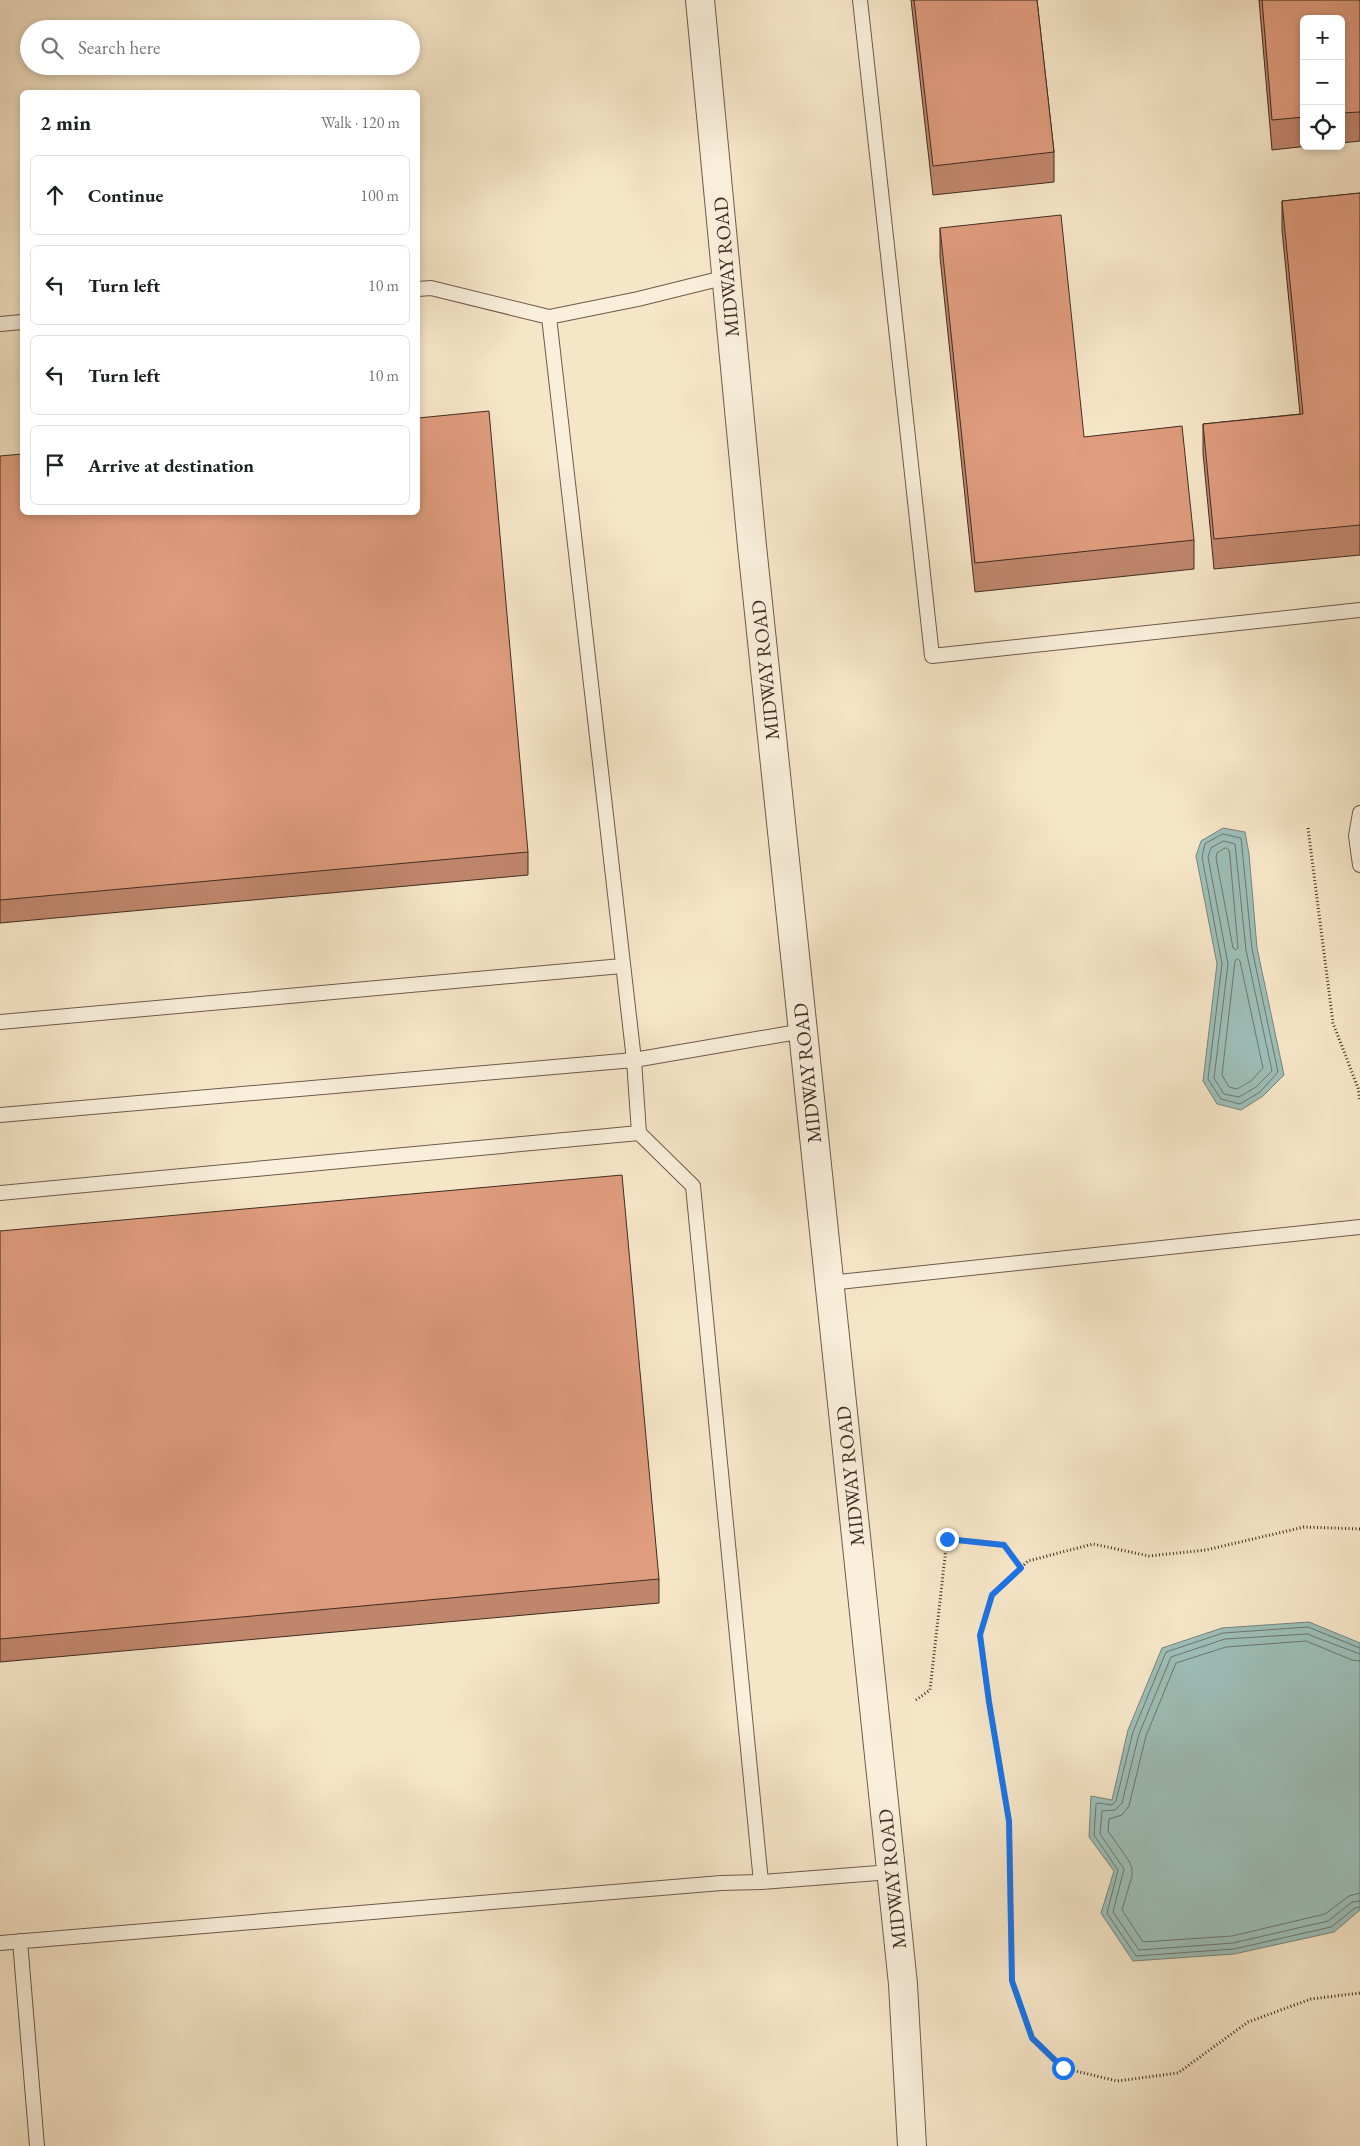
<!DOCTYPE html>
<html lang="en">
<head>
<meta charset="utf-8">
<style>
	body { margin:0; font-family:"EB Garamond",serif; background:#f6f6f6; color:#202124 }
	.controls { position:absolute; right:15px; top:15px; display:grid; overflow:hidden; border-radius:8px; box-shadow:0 2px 8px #0003 }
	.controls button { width:45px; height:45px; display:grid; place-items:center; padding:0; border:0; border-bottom:1px solid #e0e0e0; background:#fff; color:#202124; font:25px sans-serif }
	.stop { position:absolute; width:15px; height:15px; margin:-11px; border:4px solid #1a73e8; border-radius:50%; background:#fff }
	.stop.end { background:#1a73e8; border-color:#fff; box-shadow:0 1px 5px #0008 }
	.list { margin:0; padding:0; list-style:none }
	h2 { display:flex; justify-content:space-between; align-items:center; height:65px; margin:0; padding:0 20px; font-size:21px }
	h2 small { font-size:16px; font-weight:400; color:#757577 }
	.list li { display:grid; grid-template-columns:32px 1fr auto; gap:15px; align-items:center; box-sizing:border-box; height:80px; margin:0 10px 10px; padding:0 10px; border:1px solid #e0e0e0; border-radius:8px }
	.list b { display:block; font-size:19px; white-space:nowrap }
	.list em { font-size:16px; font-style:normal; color:#757577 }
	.icon { flex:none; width:28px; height:28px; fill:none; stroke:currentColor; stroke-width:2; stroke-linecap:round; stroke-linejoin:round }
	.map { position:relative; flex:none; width:1360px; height:2146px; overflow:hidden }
	.search { position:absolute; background:#fff; box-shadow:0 2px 8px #0003; left:20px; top:20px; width:400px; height:55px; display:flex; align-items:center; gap:12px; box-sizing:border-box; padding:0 18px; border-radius:28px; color:#757577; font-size:19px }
	.panel { position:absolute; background:#fff; box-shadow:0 2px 8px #0003; left:20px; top:90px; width:400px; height:425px; border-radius:8px }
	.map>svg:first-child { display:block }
	.water { fill:#9dbfb9; stroke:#78847d }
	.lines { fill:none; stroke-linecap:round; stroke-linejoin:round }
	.shore { stroke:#6e766e; stroke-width:1 }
	.service-casing { stroke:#6e5a4c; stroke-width:16 }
	.minor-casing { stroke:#6e5a4c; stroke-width:30 }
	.path { stroke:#402c23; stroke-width:3; stroke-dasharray:1 2.5; stroke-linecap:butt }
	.service { stroke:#f9efdb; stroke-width:14 }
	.minor { stroke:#f9efdb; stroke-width:28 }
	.wall { fill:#c0866c; stroke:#402c23 }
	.building { fill:#df9c7e; stroke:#402c23 }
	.route { stroke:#1a73e8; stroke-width:6 }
	.labels { text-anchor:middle; stroke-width:4; stroke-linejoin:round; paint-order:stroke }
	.street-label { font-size:20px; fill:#402c23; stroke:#f9efdb }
</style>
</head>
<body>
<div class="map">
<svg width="1360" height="2146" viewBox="0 0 1360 2146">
	<rect width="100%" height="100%" fill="#f6e6c8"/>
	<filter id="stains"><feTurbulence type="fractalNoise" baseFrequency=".004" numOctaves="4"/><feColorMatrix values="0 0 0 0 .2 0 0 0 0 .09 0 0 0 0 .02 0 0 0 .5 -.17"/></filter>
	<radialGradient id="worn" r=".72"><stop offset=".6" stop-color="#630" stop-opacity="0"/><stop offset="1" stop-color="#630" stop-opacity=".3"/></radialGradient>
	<path class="water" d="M1223,828L1245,832L1249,854L1257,948L1284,1075L1263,1096L1241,1110L1217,1104L1203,1081L1217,964L1196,856L1201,841Z
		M1309,1622L1360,1643V1910L1334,1932L1234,1954L1133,1961L1101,1913L1114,1871L1089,1837L1091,1796L1112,1800L1128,1730L1162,1648L1222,1628Z"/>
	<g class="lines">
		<path class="shore" d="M1223,834L1241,838L1252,949L1278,1072L1260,1092L1240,1104L1221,1099L1208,1079L1222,964L1202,857L1205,844Z
			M1224,841L1235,844L1246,950L1272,1071L1256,1087L1239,1097L1224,1094L1214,1078L1228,964L1208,857L1211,848Z
			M1226,848L1229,850L1230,857L1238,948L1236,950L1233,948L1216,858L1217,853Z
			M1238,959L1240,961L1263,1068L1251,1081L1237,1089L1229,1087L1222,1075L1235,961Z
			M1360,1648L1308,1627L1223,1633L1166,1652L1133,1732L1116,1801L1112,1805L1098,1803L1096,1804L1094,1835L1118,1870L1107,1913L1136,1956L1234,1949L1331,1927L1355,1908L1360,1907
			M1360,1654L1307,1634L1225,1639L1171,1657L1139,1734L1122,1803L1115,1810L1102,1811L1100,1834L1124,1869L1113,1912L1139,1950L1233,1943L1328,1921L1352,1902L1360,1901
			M1360,1661L1352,1660L1306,1641L1226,1647L1176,1663L1146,1736L1129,1806L1122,1815L1109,1819L1108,1831L1129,1861L1132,1868V1876L1122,1910L1143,1942L1232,1936L1325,1914L1349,1896L1360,1893"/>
		<defs>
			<path id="service" d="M860,0L932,656L1360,610
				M727,277L638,299L549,317L634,1060L803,1031
				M418,289L431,288L549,317
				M0,324L22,322
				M1360,813L1356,836L1360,865
				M0,1022L622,966
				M0,1115L634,1060L639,1133L693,1186L761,1882L891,1872
				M0,1193L639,1133
				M829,1283L1360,1227
				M20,1941L37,2146
				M0,1943L721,1883L761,1882"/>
			<path id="minor" d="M700,0L752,546L903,1984L912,2146"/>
		</defs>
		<use href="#service" class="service-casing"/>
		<use href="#minor" class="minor-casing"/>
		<path class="path" d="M1308,828L1333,1023L1358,1088L1360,1100
			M1360,1529L1304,1527L1206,1550L1149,1556L1093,1544L1028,1561L992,1595L980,1635L989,1702L1009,1821L1012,1981L1032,2038L1063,2068L1117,2081L1178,2073L1248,2022L1311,1999L1360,1993
			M916,1700L930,1690L947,1539L1003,1545L1021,1568"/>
		<use href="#service" class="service"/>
		<use href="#minor" class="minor"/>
	</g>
	<path class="wall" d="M911,0H1037L1054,152V182L933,195Z
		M1259,0H1360V141L1341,143V19H1304V146H1308L1272,150Z
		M1360,193V555L1214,569L1203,453V424L1300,414L1282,230V201Z
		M940,228L1084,437L1194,540V569L975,592L940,257Z
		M0,456L528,852V875L0,923Z
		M0,1231L659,1579V1603L0,1662Z"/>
	<path class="building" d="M914,0H1037L1054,152L933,166Z
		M1262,0H1360V112L1341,113V19H1304V117L1272,120Z
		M1360,193V525L1214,539L1203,424L1303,414L1282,201Z
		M1061,215L1084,437L1182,426L1194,540L975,563L940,228Z
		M489,411L528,852L0,900V456L22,454V512H418V418Z
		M622,1175L659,1579L0,1639V1231Z"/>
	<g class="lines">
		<path class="route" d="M947,1539L1004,1545L1021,1568L992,1595L980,1635L989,1702L1009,1821L1012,1981L1032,2038L1063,2068"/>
	</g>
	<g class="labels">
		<g class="street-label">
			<text transform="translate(726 267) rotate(-95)" y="7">MIDWAY ROAD</text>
			<text transform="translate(765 670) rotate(-96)" y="7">MIDWAY ROAD</text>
			<text transform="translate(807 1073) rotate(-96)" y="7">MIDWAY ROAD</text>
			<text transform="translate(850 1476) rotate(-96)" y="7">MIDWAY ROAD</text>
			<text transform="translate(892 1879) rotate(-96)" y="7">MIDWAY ROAD</text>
		</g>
	</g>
	<rect width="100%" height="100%" filter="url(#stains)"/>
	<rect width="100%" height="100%" fill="url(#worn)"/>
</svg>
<div class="controls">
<button>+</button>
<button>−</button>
<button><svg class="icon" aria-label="locate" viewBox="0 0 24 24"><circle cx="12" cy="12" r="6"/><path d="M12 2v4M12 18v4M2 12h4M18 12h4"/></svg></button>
</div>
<div class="stop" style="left:1063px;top:2068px"></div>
<div class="stop end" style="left:947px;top:1539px"></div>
<div class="search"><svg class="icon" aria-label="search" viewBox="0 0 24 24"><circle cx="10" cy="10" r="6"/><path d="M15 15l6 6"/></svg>Search here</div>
<section class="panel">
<h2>2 min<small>Walk · 120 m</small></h2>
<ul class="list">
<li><svg class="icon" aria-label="ahead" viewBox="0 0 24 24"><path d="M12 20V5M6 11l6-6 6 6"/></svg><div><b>Continue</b></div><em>100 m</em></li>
<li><svg class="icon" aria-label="left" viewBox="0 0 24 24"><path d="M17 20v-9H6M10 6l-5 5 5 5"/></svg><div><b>Turn left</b></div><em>10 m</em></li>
<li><svg class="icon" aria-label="left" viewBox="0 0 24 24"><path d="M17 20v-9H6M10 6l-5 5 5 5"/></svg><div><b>Turn left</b></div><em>10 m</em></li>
<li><svg class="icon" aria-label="arrive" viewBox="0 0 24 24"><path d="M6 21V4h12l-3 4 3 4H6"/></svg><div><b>Arrive at destination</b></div></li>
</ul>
</section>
</div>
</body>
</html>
